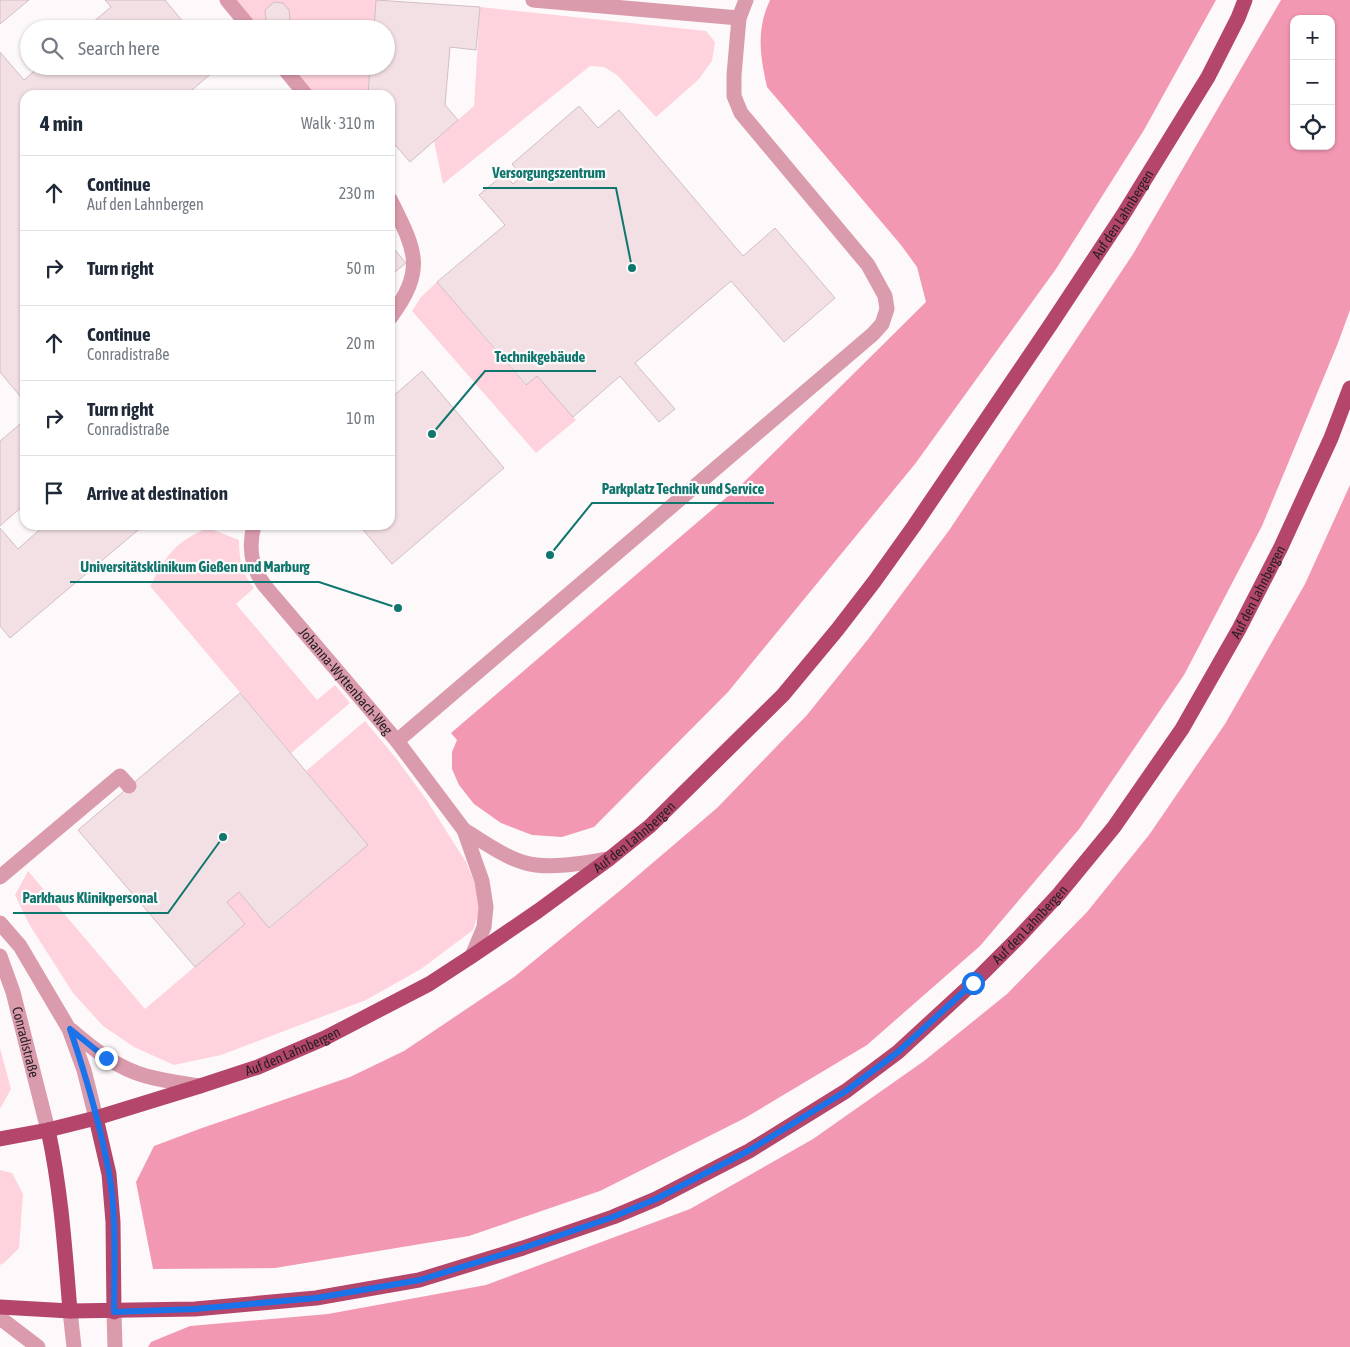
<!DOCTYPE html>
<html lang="en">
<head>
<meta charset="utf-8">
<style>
	body { margin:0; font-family:"Asap Condensed",sans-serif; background:#f6f6f7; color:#1f2937 }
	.controls { position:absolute; right:15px; top:15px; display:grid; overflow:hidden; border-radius:10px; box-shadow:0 1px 4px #0004 }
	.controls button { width:45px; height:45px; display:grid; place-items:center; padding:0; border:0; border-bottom:1px solid #e0e1e3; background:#fff; color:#1f2937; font:25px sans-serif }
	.stop { position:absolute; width:15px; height:15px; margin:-11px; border:4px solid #1a73e8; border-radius:50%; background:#fff }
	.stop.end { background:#1a73e8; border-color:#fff; box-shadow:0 1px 5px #0008 }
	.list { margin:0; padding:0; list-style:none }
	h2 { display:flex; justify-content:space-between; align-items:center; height:65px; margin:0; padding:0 20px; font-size:21px }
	h2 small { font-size:16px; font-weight:400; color:#747a83 }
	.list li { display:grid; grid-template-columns:32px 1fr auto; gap:15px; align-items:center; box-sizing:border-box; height:75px; padding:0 20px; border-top:1px solid #e0e1e3 }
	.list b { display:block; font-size:19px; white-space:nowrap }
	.list p { margin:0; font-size:16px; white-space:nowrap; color:#747a83 }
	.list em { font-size:16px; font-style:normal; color:#747a83 }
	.icon { flex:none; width:28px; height:28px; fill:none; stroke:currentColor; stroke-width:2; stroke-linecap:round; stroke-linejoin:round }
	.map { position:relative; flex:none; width:1350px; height:1347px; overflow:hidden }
	.search { position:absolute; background:#fff; box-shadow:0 1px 4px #0004; left:20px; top:20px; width:375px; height:55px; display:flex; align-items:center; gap:12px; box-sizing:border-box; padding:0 18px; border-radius:28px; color:#747a83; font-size:19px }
	.panel { position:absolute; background:#fff; box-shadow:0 1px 4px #0004; left:20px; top:90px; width:375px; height:440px; border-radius:15px }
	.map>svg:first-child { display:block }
	.green { fill:#fed3dd }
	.forest { fill:#f398b2; fill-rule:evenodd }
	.building { fill:#f3e0e4; stroke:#d1bec3 }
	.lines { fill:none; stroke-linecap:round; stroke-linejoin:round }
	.minor { stroke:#da9bac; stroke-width:15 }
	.major { stroke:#b4466c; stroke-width:15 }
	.route { stroke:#1a73e8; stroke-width:6 }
	.labels { text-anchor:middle; stroke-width:4.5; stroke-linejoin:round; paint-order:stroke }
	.street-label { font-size:14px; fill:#282123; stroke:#fdf9fa }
	.leader { fill:none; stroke:#0f766e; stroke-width:2 }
	.callout-dot { fill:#0f766e; stroke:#fdf9fa; stroke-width:2 }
	.callout-label { font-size:15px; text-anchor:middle; font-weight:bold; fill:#0f766e; stroke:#fdf9fa; stroke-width:4.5; stroke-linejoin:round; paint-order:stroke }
</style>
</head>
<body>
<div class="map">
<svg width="1350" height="1347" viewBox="0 0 1350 1347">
	<rect width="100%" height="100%" fill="#fdf9fa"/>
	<path class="green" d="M236,0H376L374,29H260Z
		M480,7L706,31L715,42L712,61L698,80L656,117L617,75L604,67L590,66L443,184L434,141L474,106Z
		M291,66H370L368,95H314Z
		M437,282L525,385L537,376L576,420L536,453L412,311L421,297Z
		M208,528L239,540C239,559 242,574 254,588L236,604L317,700L335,685L350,703L291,753L150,586C168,554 173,543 208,528Z
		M365,721L395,757L426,799L466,862L480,896L478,915L473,930L421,969L366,1000L221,1055L174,1065L134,1047L103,1026L73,993L29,924L15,895L28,871L145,1009L245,924L227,902L239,892L270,928L368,845L306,771Z
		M0,1048L11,1089L0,1109Z
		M0,1170L12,1173L23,1194L19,1248L4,1263L0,1265Z"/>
	<path class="forest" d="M770,0H1216L1144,130L1056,269L915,464L728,692L594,827L562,837L532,835L501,823L474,804L459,785L452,769V752L457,740L451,733L741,485L926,302L917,267L901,245L767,87C760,56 756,30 770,0Z
		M1281,0H1350V310L1338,343L1262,526L1184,675L1080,828L980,946L867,1045L745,1118L600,1191L469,1236L275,1268L153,1269L136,1182L154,1146L202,1128L350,1077L404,1051L514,977L622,889L717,808L807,715L869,638L950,529L1133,254ZM1294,19H1331V146H1294Z
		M1350,485V1347H148L151,1342L190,1326L328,1314L486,1285L690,1209L813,1139L924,1061L1007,994L1087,912L1149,835L1225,724L1305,584Z"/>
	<path class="building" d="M0,0H29L0,24Z
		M105,0H165L189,29H85L111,7Z
		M376,0L480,7L476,50L450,47L445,105L458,120L410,162L390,139V95H368L370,66H386V29H374Z
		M274,2L283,3L289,10L290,20L282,26L272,25L266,20L265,10Z
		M0,52L24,80L40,66H220L186,95H25V234L23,237L25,239V402L0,372Z
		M579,106L598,128L619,110L743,256L775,228L835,298L784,342L731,281L635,363L675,409L659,422L620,376L573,417L537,376L526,385L437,282L505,225L479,195L504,174L513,184L522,176L512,164Z
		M390,244L406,263L390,276Z
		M422,371L504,468L392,564L359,525H390V399Z
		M25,420V504L0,526V441Z
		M45,525H144L10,638L0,626V528L18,549Z
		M240,693L368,845L269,928L239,892L227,902L245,924L195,967L78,830Z"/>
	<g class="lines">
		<g class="minor">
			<path d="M227,0L251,29"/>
			<path d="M533,0L739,18"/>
			<path d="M282,66L306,95"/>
			<path d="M390,199C415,250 427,268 390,318"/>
			<path id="s1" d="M254,525C248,548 251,567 265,586L397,741L464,830L482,881L486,907L484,927L472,956"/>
			<path d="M397,741L873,334L882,324L887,309L885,296L868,265L741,113L734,96V75L739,18L746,0"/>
			<path d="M464,830C486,843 510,862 536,865C559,868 587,862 609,859"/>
			<path d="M0,877L120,776L129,786"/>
			<path d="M0,923L20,946L69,1029L84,1070L96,1118"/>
			<path id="s2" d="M0,956L13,992L48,1130"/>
			<path d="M71,1030C93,1049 117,1068 146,1076C164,1081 182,1083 200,1086"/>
			<path d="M70,1311L74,1347"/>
			<path d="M114,1312L115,1347"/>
			<path d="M0,1318L38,1347"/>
		</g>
		<g class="major">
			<path d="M96,1118L109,1174L113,1222L114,1312"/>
			<path d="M48,1130C61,1189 65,1250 70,1311"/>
			<path id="s3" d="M0,1139L48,1130L96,1118L200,1086L258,1067L325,1038L429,984L472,956L538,911L609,859L650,826L783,695L837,630L874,582L914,526L1051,324L1123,215L1208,77L1238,18L1245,0"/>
			<path id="s4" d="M0,1307L70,1311L195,1309L316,1298L419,1280L523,1248L613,1217L656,1199L749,1151L846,1091L898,1052L973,983L1018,938L1059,894L1114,827L1182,729L1239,629L1281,547L1331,438L1350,388"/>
		</g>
	</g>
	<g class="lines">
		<path class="route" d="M106,1058L70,1029C86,1076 100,1124 109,1173C117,1218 114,1266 114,1312L195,1309L316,1298L420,1280L523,1248L613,1217L656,1199L748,1151L846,1091L898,1052L973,983"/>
	</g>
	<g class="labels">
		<g class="street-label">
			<text dy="5" stroke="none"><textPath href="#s3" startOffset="1506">Auf den Lahnbergen</textPath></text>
			<text dy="5" stroke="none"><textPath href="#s4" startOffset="1544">Auf den Lahnbergen</textPath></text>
			<text dy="5" stroke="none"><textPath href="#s1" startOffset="189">Johanna-Wyttenbach-Weg</textPath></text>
			<text dy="5" stroke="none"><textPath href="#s3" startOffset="711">Auf den Lahnbergen</textPath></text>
			<text dy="5" stroke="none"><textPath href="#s4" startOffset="1139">Auf den Lahnbergen</textPath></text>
			<text dy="5" stroke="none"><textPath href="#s2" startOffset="90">Conradistraße</textPath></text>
			<text dy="5" stroke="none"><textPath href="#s3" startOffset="306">Auf den Lahnbergen</textPath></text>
		</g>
	</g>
	<path class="leader" d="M632 268L616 188H483M432 434L485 371H596M550 555L592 503H774M398 608L319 582H70M223 837L168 913H13"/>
	<g class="callout-dot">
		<circle cx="632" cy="268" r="5"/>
		<circle cx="432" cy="434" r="5"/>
		<circle cx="550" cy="555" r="5"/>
		<circle cx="398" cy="608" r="5"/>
		<circle cx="223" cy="837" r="5"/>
	</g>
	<g class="callout-label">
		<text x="549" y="178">Versorgungszentrum</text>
		<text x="540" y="362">Technikgebäude</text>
		<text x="683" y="494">Parkplatz Technik und Service</text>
		<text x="195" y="572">Universitätsklinikum Gießen und Marburg</text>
		<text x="90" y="903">Parkhaus Klinikpersonal</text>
	</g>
</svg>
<div class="controls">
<button>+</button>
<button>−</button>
<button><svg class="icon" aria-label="locate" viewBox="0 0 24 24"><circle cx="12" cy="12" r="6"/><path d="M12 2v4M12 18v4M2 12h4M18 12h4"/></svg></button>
</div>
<div class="stop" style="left:973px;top:983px"></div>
<div class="stop end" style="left:106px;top:1058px"></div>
<div class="search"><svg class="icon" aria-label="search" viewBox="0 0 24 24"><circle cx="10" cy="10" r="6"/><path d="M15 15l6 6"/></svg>Search here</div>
<section class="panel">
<h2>4 min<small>Walk · 310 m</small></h2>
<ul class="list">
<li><svg class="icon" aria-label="ahead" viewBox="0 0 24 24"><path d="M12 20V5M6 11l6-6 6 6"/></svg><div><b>Continue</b><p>Auf den Lahnbergen</p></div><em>230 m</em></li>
<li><svg class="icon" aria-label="right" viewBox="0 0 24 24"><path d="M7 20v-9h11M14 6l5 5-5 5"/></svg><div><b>Turn right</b></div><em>50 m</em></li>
<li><svg class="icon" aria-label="ahead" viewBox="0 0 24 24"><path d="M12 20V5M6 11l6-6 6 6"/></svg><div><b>Continue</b><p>Conradistraße</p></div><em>20 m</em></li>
<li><svg class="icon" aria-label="right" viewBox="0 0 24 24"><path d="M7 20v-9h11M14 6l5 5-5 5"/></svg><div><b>Turn right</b><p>Conradistraße</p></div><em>10 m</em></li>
<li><svg class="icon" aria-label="arrive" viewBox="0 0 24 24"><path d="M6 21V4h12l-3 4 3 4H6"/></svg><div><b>Arrive at destination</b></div></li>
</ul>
</section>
</div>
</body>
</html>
